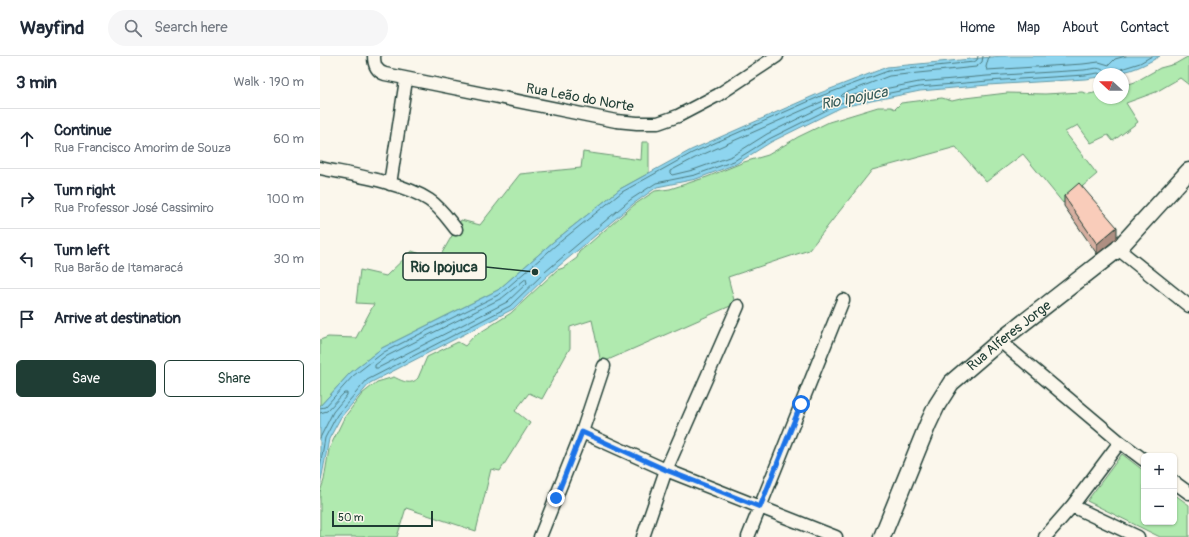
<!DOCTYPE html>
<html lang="en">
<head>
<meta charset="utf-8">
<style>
	body { margin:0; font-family:Pangolin,sans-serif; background:#f6f6f7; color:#1f2937 }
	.controls { position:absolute; right:12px; bottom:12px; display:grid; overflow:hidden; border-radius:6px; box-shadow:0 1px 3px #0004 }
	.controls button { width:36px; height:36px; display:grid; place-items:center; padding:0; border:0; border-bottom:1px solid #e0e1e3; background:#fff; color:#1f2937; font:20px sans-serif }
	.compass { position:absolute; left:773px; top:12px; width:36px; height:36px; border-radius:50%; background:#fff; box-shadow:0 1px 3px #0004; rotate:291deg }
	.scale { position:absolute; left:12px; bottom:10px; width:101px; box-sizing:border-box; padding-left:4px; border:2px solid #1f3d34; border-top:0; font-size:11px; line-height:14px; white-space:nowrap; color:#1f3d34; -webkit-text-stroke:3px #fbf7ec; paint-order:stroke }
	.stop { position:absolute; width:12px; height:12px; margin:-9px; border:3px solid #1a73e8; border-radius:50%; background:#fff }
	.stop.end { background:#1a73e8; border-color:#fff; box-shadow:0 1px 4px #0008 }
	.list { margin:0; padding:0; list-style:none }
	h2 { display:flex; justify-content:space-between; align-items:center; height:52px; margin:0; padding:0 16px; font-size:17px }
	h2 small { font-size:13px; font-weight:400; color:#747a83 }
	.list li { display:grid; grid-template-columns:26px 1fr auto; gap:12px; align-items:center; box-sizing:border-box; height:60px; padding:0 16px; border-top:1px solid #e0e1e3 }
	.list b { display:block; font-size:15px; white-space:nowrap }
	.list p { margin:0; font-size:13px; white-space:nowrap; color:#747a83 }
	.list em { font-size:13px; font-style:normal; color:#747a83 }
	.actions { display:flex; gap:8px; padding:12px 16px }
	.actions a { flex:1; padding:9px 0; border:1px solid #1f3d34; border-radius:6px; text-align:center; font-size:14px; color:#1f3d34 }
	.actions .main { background:#1f3d34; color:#fff }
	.icon { flex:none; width:22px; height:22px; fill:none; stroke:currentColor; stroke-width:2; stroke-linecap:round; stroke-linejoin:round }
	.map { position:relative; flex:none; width:869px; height:481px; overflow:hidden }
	header { display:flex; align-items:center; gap:24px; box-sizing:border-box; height:56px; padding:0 20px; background:#fff; border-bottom:1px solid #e0e1e3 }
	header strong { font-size:19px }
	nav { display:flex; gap:22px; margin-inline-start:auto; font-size:14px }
	.search { width:280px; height:36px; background:#f6f6f7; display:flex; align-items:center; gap:10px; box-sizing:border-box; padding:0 14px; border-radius:22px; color:#747a83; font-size:15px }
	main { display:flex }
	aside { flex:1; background:#fff }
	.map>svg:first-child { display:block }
	.green { fill:#b0eaaf; stroke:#689472 }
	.water { fill:#8ed5ef; stroke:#6298a4 }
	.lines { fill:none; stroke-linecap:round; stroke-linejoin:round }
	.shore { stroke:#4b7a7f; stroke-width:1 }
	.minor-casing { stroke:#1f3d34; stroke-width:15 }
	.tertiary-casing { stroke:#1f3d34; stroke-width:19 }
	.minor { stroke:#fbf7ec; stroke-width:12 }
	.tertiary { stroke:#fbf7ec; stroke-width:16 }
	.wall { fill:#d6afa0; stroke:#1f3d34 }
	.shaded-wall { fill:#ae8f82; stroke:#1f3d34 }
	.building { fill:#f9ccba; stroke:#1f3d34 }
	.route { stroke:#1a73e8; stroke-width:5 }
	.labels { text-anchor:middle; stroke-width:3; stroke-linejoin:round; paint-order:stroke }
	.street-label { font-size:14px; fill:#1f3d34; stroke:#fbf7ec }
	.water-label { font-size:15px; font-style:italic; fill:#355b59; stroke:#fbf7ec }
	.leader { fill:none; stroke:#1f3d34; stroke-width:1.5 }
	.callout-dot { fill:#1f3d34; stroke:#fbf7ec; stroke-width:1.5 }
	.callout { fill:#fbf7ec; stroke:#1f3d34; stroke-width:1.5 }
	.callout-label { font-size:15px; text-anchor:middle; font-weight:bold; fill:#1f3d34 }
</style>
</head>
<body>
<header>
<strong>Wayfind</strong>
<div class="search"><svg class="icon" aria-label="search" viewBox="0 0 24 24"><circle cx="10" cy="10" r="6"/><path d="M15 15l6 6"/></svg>Search here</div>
<nav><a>Home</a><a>Map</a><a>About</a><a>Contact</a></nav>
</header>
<main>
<aside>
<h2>3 min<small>Walk · 190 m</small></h2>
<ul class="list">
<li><svg class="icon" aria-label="ahead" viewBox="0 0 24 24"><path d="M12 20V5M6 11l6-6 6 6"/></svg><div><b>Continue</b><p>Rua Francisco Amorim de Souza</p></div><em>60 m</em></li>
<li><svg class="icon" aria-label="right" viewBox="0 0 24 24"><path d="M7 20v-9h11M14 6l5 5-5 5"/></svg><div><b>Turn right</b><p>Rua Professor José Cassimiro</p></div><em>100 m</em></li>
<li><svg class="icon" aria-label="left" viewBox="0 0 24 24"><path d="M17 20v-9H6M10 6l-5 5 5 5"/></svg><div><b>Turn left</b><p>Rua Barão de Itamaracá</p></div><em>30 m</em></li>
<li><svg class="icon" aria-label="arrive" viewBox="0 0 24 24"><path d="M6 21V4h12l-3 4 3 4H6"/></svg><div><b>Arrive at destination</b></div></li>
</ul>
<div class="actions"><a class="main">Save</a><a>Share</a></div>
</aside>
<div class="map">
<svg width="869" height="481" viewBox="0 0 869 481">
	<rect width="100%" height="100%" fill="#fbf7ec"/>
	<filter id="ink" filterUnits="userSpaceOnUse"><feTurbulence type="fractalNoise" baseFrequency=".025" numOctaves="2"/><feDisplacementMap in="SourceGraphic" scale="8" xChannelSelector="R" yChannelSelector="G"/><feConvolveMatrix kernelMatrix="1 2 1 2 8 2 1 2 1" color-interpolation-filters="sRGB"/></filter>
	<g filter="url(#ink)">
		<path class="green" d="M869,0V29L860,22L836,36L806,47L818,66L793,85L788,79L771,87L758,69L745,76L777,118L743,147L703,98L666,126L636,91L552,114L489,194L408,221L415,248L281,307L272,264L250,271V292L222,343L209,337L195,355L210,367L180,415L171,413L156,475L86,452L77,481H0V436L4,424L9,393L24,362L42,338L57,326L74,321C82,325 91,330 98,322L107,301L138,286L145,290L153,281L191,257L237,214L243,212L257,202L259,196L270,187L314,149L335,135L350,133L387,121L424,106L448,99L478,81L509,66L558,51H571L575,53L581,47L622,42L632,45L645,42L687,37L725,38L762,36L769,38L779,36V42H803V30L815,26L840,12L855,8Z
			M322,86H329V117L300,133L233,186L178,234L62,292L30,317L0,350V284L8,281L36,282L54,248L36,247L40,214L66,220L92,195L118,204L141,164L160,169L200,118L261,112L263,96L321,104Z
			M802,398L824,415V466H854V438L869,449V481H840L767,445Z"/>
		<path class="water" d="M682,0H840C818,13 805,18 779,18V21L765,23L668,29L600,35L522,51L451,86L416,108L376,123L337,131L313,148L227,220L193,253L50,327L21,361L9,383L0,430V350L30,317L62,292L178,234L233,186L300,133L371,94L500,37L567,11Z"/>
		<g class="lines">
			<path class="shore" d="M663,0L662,6L656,11L569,20L523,38L521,40L524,41L599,26L667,20L764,14C773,13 781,9 787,18
				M669,0L666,11L667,14L763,8L779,6L789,9L795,3L806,0
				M799,18L801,13L820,7L832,0
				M511,42L513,43L512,46L447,78L412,100L373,114L352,119L350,117V115L375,102Z
				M206,223L207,227L187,246L58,312H55V309L67,300L182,242Z
				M0,352L5,351L33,320L64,296L180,238L236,189L302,136L372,97L501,40L568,15L654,6L657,4L658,0
				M0,357L7,355L24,337H27V339L13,356L0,382
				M0,411L5,382L17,359L47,324L190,250L225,216L310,144L336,127L375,119L414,105L449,83L521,47L599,31L668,25L765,19L778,17L781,18"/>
			<defs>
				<path id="minor" d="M54,0C54,9 56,15 65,18L296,65L317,67H338L358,60L398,39L457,0
					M0,112C32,119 82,126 109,144C120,151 128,163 136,173
					M70,128L86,24
					M798,193L869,250
					M680,285L800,386L824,404
					M262,376L346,414L516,481
					M854,426L869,437
					M752,450L818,481
					M220,481L262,376L284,310
					M323,481L346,414L418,250
					M428,481L523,244
					M725,481L752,450L800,386"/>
				<g id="tertiary">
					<path id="s1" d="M562,481L608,368L617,349L631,327L680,285L798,193L869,115"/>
				</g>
			</defs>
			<use href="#minor" class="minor-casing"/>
			<use href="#tertiary" class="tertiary-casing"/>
			<use href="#minor" class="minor"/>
			<use href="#tertiary" class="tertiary"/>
		</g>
		<path class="wall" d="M744,140L797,182L777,198L744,150Z"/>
		<path class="shaded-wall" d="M797,171V182L777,198V188Z"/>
		<path class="building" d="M759,127L797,171L777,188L744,140Z"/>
	</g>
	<g class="lines" filter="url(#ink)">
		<path class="route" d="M236,442L262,376L346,414L440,451L481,348"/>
	</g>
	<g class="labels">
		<g class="street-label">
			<text transform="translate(260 41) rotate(10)" y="5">Rua Leão do Norte</text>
			<text dy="5" stroke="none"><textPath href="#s1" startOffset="244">Rua Alferes Jorge</textPath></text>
		</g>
		<g class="water-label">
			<text transform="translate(534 42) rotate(-11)" y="5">Rio Ipojuca</text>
		</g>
	</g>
	<path class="leader" d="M215 216L166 211"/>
	<circle class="callout-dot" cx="215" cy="216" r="4"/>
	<rect class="callout" x="83" y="197" width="83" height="27" rx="4"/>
	<g class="callout-label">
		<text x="124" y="216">Rio Ipojuca</text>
	</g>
</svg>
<div class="controls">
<button>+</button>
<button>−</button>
</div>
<svg class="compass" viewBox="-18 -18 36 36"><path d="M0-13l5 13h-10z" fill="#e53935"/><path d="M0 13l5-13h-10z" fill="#747a83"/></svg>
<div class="scale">50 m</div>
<div class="stop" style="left:481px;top:348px"></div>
<div class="stop end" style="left:236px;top:442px"></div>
</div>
</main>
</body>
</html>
